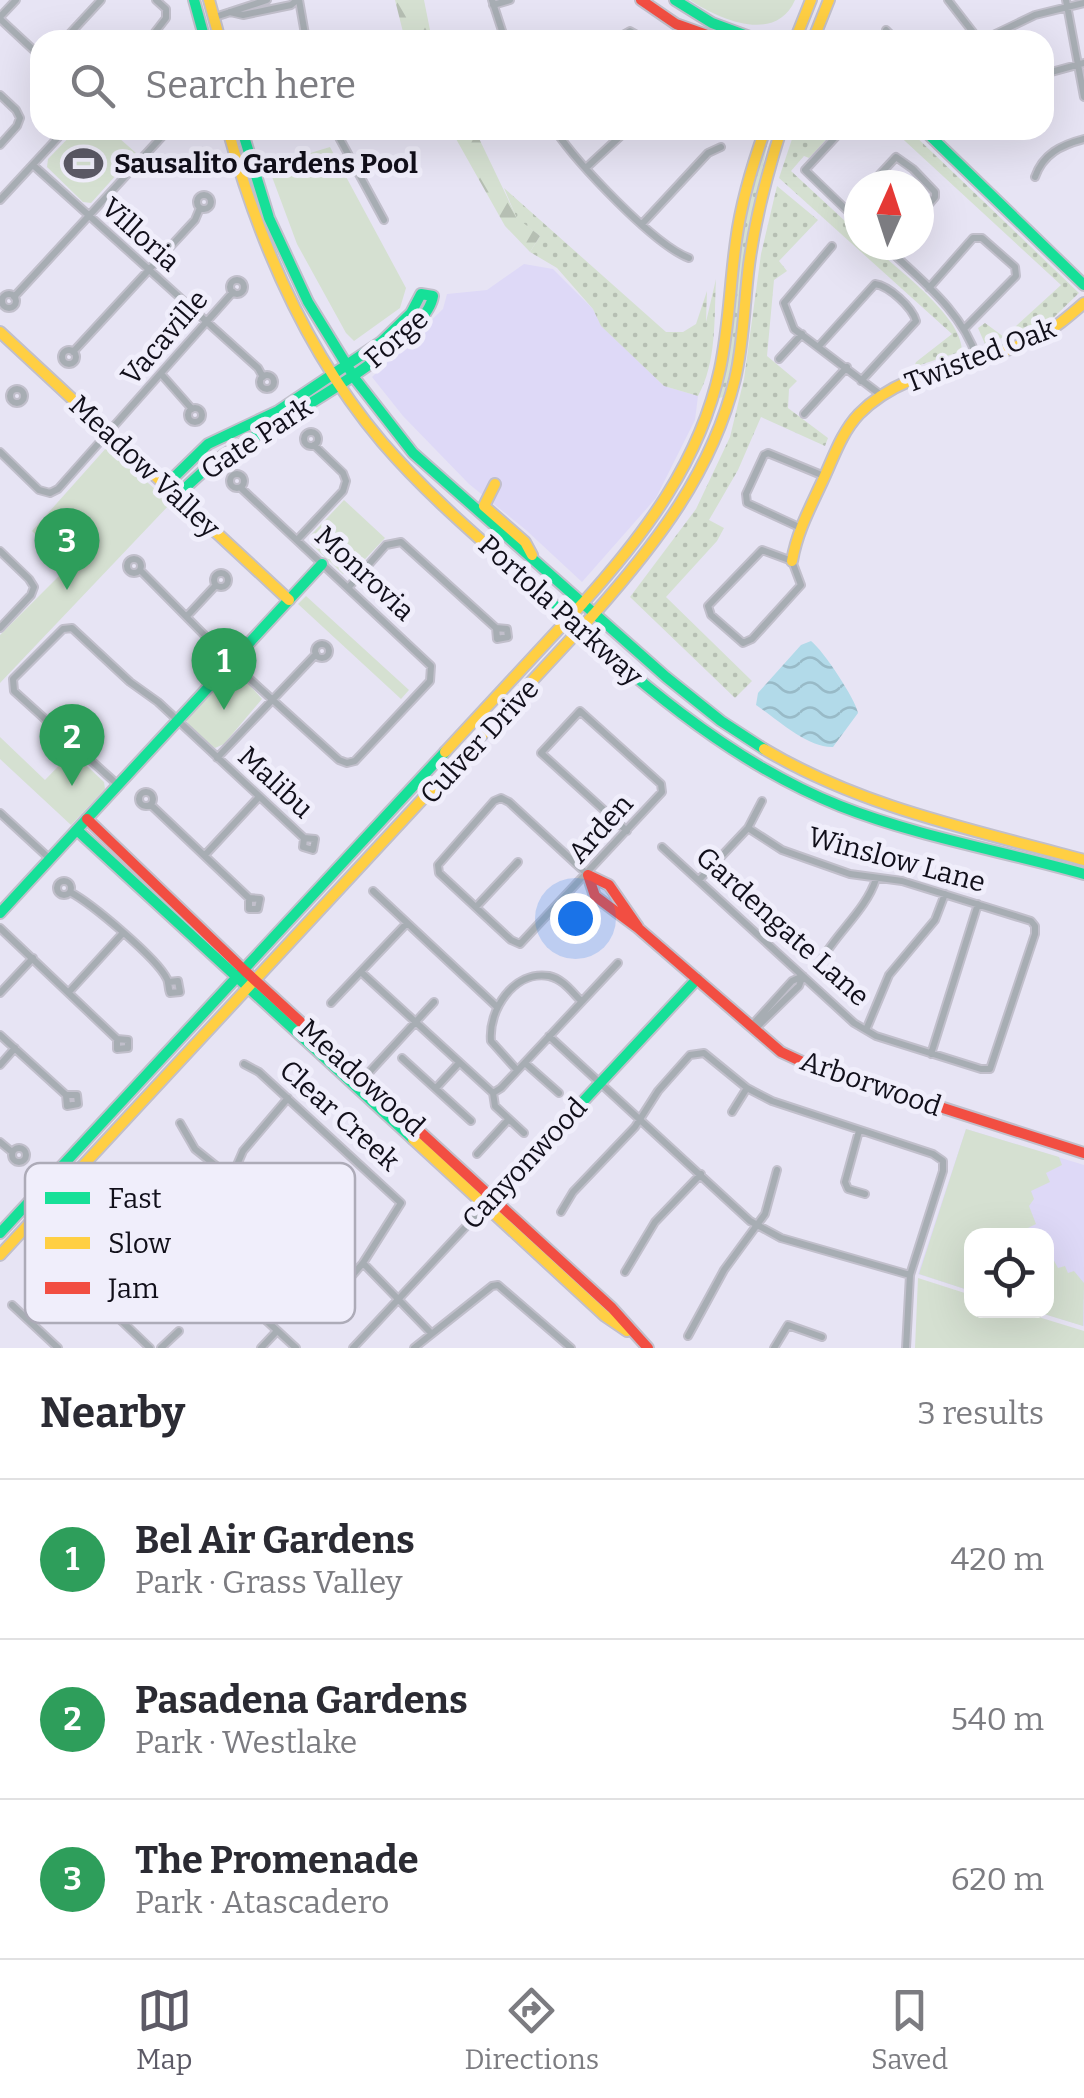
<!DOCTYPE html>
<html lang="en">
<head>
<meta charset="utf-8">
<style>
	body { margin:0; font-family:Bitter,serif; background:#f7f7f7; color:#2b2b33 }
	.controls { position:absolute; right:30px; bottom:30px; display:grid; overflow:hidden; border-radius:20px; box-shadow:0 10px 40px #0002 }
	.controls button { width:90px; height:90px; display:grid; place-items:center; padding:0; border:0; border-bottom:2px solid #e1e1e2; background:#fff; color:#2b2b33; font:50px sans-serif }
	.compass { position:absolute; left:844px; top:170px; width:90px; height:90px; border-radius:50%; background:#fff; box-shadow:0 10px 40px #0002; rotate:3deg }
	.you { position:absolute; left:575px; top:918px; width:35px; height:35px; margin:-25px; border:8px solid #fff; border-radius:50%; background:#1a73e8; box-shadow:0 0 0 15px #1a73e833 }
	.badge { display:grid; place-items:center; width:65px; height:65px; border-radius:50%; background:#5c5a66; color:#fff; font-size:32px; font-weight:700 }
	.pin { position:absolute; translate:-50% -82px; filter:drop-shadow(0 2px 5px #0008) }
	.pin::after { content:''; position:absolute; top:52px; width:35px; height:30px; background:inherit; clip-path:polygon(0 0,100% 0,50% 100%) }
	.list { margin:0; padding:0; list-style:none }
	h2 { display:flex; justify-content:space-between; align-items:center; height:130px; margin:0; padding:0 40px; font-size:42px }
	h2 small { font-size:32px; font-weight:400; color:#7c7c81 }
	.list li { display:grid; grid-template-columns:65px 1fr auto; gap:30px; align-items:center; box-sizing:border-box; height:160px; padding:0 40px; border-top:2px solid #e1e1e2 }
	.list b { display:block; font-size:38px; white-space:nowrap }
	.list p { margin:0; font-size:32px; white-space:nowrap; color:#7c7c81 }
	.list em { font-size:32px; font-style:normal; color:#7c7c81 }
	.icon { flex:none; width:55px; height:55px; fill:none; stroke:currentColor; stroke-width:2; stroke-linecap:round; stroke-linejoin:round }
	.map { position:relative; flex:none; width:1084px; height:1348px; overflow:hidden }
	.search { position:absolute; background:#fff; box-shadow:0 10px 40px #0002; left:30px; right:30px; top:30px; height:110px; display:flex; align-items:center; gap:25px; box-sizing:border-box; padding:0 35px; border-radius:30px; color:#7c7c81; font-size:38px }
	.sheet { height:610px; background:#fff }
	nav { display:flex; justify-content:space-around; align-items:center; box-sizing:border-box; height:140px; border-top:2px solid #e1e1e2; background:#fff; font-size:28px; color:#7c7c81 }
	nav a { display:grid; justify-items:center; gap:5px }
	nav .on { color:#5c5a66 }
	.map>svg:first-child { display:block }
	.built { fill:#ded9f7 }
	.grass { fill:url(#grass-dots) }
	.forest { fill:url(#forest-firs) }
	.park { fill:#d5e0d1 }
	.water { fill:url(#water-waves) }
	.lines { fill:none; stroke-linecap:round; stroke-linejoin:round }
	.street-casing { stroke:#c1bfcb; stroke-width:10 }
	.fast-casing { stroke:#c1bfcb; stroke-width:14 }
	.slow-casing { stroke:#c1bfcb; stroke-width:14 }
	.jam-casing { stroke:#c1bfcb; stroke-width:14 }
	.street { stroke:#a7adb3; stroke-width:6 }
	.fast { stroke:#16e098; stroke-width:10 }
	.slow { stroke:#ffcf43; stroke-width:10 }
	.jam { stroke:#f24e42; stroke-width:10 }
	.labels { text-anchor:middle; stroke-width:10; stroke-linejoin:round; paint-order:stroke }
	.poi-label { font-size:28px; font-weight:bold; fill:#110f1a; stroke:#f0eefb; text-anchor:start }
	.street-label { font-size:28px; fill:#110f1a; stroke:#f0eefb }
	.key { fill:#f0eefb; stroke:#adabb8; stroke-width:2.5 }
	.key-label { font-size:28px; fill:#110f1a }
</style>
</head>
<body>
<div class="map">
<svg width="1084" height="1348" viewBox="0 0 1084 1348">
	<defs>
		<pattern id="grass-dots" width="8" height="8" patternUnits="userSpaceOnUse" patternTransform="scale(2.5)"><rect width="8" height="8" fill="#d5e0d1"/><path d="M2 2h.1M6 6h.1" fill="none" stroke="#b6bfb3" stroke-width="1.8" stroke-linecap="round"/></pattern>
		<pattern id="forest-firs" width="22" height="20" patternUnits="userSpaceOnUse" patternTransform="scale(2.5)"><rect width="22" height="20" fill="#d5e0d1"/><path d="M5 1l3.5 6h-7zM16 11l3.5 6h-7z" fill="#b6bfb3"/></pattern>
		<pattern id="water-waves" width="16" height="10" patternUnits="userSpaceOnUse" patternTransform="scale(2.5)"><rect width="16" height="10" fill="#b2dae9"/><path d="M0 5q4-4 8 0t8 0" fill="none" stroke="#98bac7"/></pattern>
	</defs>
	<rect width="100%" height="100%" fill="#e7e4f4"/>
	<path class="built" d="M524,264L553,269L593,309L602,326L664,386L698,396L695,420L656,498L582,582L526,530L469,484L403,416L372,377L443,309L447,294L487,290Z
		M966,1129L1084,1165V1326L1034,1311L1046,1310V1236H972L971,1291L918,1274Z"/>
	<path class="grass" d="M770,130L747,245L733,360L723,397L719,398L747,205Z
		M795,130H835L809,158L804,156L791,171L859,234V245H871C897,269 962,316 962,351L914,367L916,362L952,334L779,178Z
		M893,130H909L1079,293L1051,320L985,344L978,328L985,323L1004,337L1061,285Z
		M777,186L818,220L779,261L787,271L774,280L767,356L797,381L789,389L788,408L828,438L825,446L761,417L738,470L709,520L724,528L717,541L666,597L752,681L735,698L630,597L696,509L730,437L744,379L761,254Z
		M504,188L666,332H683L696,324L707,291L706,322L716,279C714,318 717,362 698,396L664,386L601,326L593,309L557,268L530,252L540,236L517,219Z"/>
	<path class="forest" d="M395,0H424L432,40H405Z
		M451,130H475L517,218L540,236L530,252L505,226Z"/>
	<path class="park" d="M690,0H795C776,44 720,20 690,0Z
		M76,130H110L136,153L91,203L83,202L47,167L48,159Z
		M330,147L406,288L400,308L354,341L346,333L297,244L268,166Z
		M107,447L171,503L0,683V635L69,566L32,531Z
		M344,500L385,538L352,573L343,574L311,544V535Z
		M306,596L409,690L401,699L298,604Z
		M229,671L238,672L262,699L224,744L215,748L190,728L186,719Z
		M0,737L45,780L72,752L104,782L105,789L71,825L0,759Z
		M966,1129L1059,1157L1062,1165L1046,1173L1050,1182L1031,1191L1034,1199L1029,1206L1036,1224L1028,1228L1030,1232L1022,1235L972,1236L971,1291L919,1274Z
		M1051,1255L1058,1268L1065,1266L1068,1273L1074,1271L1084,1283L1083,1326L1034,1311L1046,1310L1047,1257Z
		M918,1278L971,1295L972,1310L1019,1311L1084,1331V1348H915Z"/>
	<path class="water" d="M811,641C823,650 856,700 858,713L833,747C808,748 777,719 756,705L758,693L801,645Z"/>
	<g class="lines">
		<defs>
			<path id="street" d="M299,0L306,40
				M492,0L505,40
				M948,0L979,40
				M1066,0L1084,97
				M493,5L510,0
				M230,12L243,15L291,5L297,0
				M0,17L16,0
				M215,17L267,0
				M0,19L40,56
				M886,30L896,40
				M64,40L101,0
				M149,40L166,18V9L156,0
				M614,40L630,31L646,40
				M983,40L1035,15L1084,3
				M1044,74L1084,63
				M0,95L16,110L20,118L17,126L0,145
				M335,130L384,220
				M555,130C577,163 654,245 689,258
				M842,130L805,170L859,222
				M33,165L258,368L263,377
				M587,167L627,130
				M1035,177C1043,154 1061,145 1084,139
				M870,185L896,157L913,169L935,192V197L919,216
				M197 202a7 7 0 1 1 14 0a7 7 0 1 1-14 0Z
				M0,200L65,130
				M847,210L859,197
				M643,223L708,153L721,147
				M884,245C920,280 961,309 977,358
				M832,246L784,303L794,329L881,395
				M230 287a7 7 0 1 1 14 0a7 7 0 1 1-14 0Z
				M929,288L973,238H982L1015,267L1016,276L965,328
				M2 301a7 7 0 1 1 14 0a7 7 0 1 1-14 0Z
				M14,297L168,130
				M819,346L875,284C889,286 912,307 916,321L861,381
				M62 357a7 7 0 1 1 14 0a7 7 0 1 1-14 0Z
				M73,352L195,220L200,208
				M779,359L802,334
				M162,375L192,409
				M260 382a7 7 0 1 1 14 0a7 7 0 1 1-14 0Z
				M10 396a7 7 0 1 1 14 0a7 7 0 1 1-14 0Z
				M188 415a7 7 0 1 1 14 0a7 7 0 1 1-14 0Z
				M804,414L847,367
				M304 439a7 7 0 1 1 14 0a7 7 0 1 1-14 0Z
				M0,452L39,490L50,493L58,489L233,292
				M230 481a7 7 0 1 1 14 0a7 7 0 1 1-14 0Z
				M801,528L747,503L746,494L764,455L768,453L824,476
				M297,540L343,491L346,481L343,473L314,445
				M762,550L792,561L801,585L752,639L743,643L711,615L708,606Z
				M0,551L29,579L34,587L31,595L0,628
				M127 566a7 7 0 1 1 14 0a7 7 0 1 1-14 0Z
				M140,570L232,663L339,760L347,763L355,761L430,681L431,666L241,488
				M214 580a7 7 0 1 1 14 0a7 7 0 1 1-14 0Z
				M348,588L386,545L401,542L496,628L507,629L508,637L497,639L496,628
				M188,615L216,585
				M315 651a7 7 0 1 1 14 0a7 7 0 1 1-14 0Z
				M217,758L316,654
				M117,784L14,691L13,679L63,629L72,628L130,682L158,702L304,838L315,839L313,850L303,847L304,838
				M139 799a7 7 0 1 1 14 0a7 7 0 1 1-14 0Z
				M151,805L249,898L260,899L258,909H249V898
				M0,813L50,859
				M662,847L854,1023L876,1036L981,1069H990L1035,934V926L1031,921L902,881L850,874L782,850L748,828
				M205,855L258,798
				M588,875L509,802L501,798L494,801L438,865L439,873L511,940L520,944L662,792L661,784L580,711L541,753L627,831
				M699,880L748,828L762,801
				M57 888a7 7 0 1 1 14 0a7 7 0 1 1-14 0Z
				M373,891L496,1006
				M70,892C91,903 157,958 167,979C169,983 168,988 170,993L180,992L178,981L169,982
				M476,907L518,862
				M0,928L117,1039L128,1040V1048L117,1049V1039
				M821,961C837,932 866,910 876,879
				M361,972L493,1093
				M69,992L122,934
				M0,993L33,958
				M331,1003L406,924
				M753,1029L754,1023L792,981L803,976
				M754,1030L799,986L802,978
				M866,1030L889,975L935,920L945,894
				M0,1035L66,1095L67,1106L78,1104L77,1095H66
				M549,1036L750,1221L781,1238L910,1275
				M931,1054L978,904
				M402,1058L471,1121
				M525,1063L559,1093
				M244,1064L259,1072L401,1203L363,1263L330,1301
				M0,1065L15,1048
				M517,1070L491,1041C488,1010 514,970 549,976C563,979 572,992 581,1001
				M364,1078L434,1002
				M436,1088L459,1063
				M493,1093L501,1088L618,963
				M493,1093L495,1106L524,1133
				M732,1112L747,1088
				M180,1123L195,1149L230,1177
				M859,1131L845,1182L848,1189L865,1194
				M0,1142L12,1152
				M12 1155a7 7 0 1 1 14 0a7 7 0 1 1-14 0Z
				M477,1154L509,1119
				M118,1183L296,1348
				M561,1212L573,1192L635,1127L658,1091L690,1055L704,1053L747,1088L772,1101L933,1154L943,1161V1171L910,1275L906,1348
				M99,1234C85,1240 67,1254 68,1270L150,1348
				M363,1263L431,1333
				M625,1272L655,1222L701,1174
				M237,1293L297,1223L312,1195
				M12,1305L58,1348
				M117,1316L211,1213L224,1195L243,1151L288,1098
				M688,1336L724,1270L765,1214L777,1170
				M161,1348L179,1331
				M261,1348L277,1331
				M353,1348L485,1206
				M414,1348L492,1286L498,1285L571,1348
				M774,1348L788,1325L822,1337"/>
			<path id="fast" d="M194,0L205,40
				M675,0L712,23L758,40
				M242,130L269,218L308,302L356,380L413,453L666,677L721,721L764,749
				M924,130L1084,285
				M166,485L208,444L278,411L381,342L411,313L421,294L433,296C426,344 268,427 224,455C207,467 192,481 177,496
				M542,594C632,676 725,760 840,806C919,837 1003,851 1084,874
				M77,830L413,1139
				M0,913L322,564
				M494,1197L697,979
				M0,1233L445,752"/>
			<path id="slow" d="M209,0L220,40
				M795,40L811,0
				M813,40L829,0
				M228,130C259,243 306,352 382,442C430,498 487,545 542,594
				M0,332L289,600
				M495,484L484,506L525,542L532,555
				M792,561C797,532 810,508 822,482C833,459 841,433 859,414C906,366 976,367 1034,339C1053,330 1068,317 1084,303
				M583,603C645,534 700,461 720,369C729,327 730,283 736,241C741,203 752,166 765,130
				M594,614C656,544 712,472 735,379C744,342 744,303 749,265C755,219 767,174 781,130
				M764,749C863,808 975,830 1084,860
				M445,752L583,603
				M413,1139L605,1316L627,1331
				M0,1255L594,614"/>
			<path id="jam" d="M641,0L676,24L721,40
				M87,819L245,971L612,1308L648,1348
				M588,875L595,896L638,928L781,1052L809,1065L1084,1153
				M588,875L609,885L638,927"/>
		</defs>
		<use href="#street" class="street-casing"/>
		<use href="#fast" class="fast-casing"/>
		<use href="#slow" class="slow-casing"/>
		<use href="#jam" class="jam-casing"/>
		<use href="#street" class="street"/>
		<use href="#fast" class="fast"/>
		<use href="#slow" class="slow"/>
		<use href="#jam" class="jam"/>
	</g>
	<defs>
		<symbol id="stadium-bare" viewBox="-9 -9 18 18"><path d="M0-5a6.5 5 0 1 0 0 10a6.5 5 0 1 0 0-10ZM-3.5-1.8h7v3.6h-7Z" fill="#5c5a66" stroke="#f0eefb" stroke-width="2.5" paint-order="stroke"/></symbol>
	</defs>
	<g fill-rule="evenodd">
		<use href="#stadium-bare" x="56" y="136" width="55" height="55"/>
	</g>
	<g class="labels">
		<g class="poi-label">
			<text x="114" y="173">Sausalito Gardens Pool</text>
		</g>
		<g class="street-label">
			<text transform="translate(141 234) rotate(42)" y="10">Villoria</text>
			<text transform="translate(164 337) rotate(-49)" y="10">Vacaville</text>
			<text transform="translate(396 338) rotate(-41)" y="10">Forge</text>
			<text transform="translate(980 355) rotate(-21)" y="10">Twisted Oak</text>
			<text transform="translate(256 438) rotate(-33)" y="10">Gate Park</text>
			<text transform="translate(145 466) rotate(43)" y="10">Meadow Valley</text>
			<text transform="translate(365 573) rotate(43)" y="10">Monrovia</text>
			<text transform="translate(561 610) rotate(42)" y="10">Portola Parkway</text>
			<text transform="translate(479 741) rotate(-47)" y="10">Culver Drive</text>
			<text transform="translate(276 782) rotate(43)" y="10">Malibu</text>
			<text transform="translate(600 828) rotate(-48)" y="10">Arden</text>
			<text transform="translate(897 859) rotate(15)" y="10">Winslow Lane</text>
			<text transform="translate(783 926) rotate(42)" y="10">Gardengate Lane</text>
			<text transform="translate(362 1077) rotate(42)" y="10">Meadowood</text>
			<text transform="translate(871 1083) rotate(19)" y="10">Arborwood</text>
			<text transform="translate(340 1115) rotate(42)" y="10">Clear Creek</text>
			<text transform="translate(524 1163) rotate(-47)" y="10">Canyonwood</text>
		</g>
	</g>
	<rect x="25" y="1163" width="330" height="160" rx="15" class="key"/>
	<rect x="45" y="1192" width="45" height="12" fill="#16e098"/>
	<rect x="45" y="1237" width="45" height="12" fill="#ffcf43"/>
	<rect x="45" y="1282" width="45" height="12" fill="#f24e42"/>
	<g class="key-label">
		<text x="108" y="1208">Fast</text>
		<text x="108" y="1253">Slow</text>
		<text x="108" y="1298">Jam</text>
	</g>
</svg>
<div class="controls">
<button><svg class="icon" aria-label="locate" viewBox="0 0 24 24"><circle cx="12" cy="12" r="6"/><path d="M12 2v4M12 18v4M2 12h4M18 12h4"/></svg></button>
</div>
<svg class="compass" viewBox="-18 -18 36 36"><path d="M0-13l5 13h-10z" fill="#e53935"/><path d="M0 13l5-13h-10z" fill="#7c7c81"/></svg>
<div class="you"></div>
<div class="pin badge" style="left:224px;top:710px;background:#2e9e5b">1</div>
<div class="pin badge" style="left:72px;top:786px;background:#2e9e5b">2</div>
<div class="pin badge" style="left:67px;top:590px;background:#2e9e5b">3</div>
<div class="search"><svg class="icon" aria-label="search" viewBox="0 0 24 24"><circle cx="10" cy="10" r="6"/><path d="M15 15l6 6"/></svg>Search here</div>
</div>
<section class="sheet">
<h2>Nearby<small>3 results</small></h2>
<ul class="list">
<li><span class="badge" style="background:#2e9e5b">1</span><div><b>Bel Air Gardens</b><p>Park · Grass Valley</p></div><em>420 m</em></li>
<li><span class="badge" style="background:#2e9e5b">2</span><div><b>Pasadena Gardens</b><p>Park · Westlake</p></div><em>540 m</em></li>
<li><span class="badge" style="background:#2e9e5b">3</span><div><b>The Promenade</b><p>Park · Atascadero</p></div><em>620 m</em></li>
</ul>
</section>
<nav>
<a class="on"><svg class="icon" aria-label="map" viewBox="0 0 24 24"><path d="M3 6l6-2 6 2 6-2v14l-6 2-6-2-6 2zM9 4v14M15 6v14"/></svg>Map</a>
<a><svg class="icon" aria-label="directions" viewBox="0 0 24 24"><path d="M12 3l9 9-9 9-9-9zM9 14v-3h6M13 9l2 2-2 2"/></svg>Directions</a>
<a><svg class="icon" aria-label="saved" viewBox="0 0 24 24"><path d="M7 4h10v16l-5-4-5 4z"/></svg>Saved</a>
</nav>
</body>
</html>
